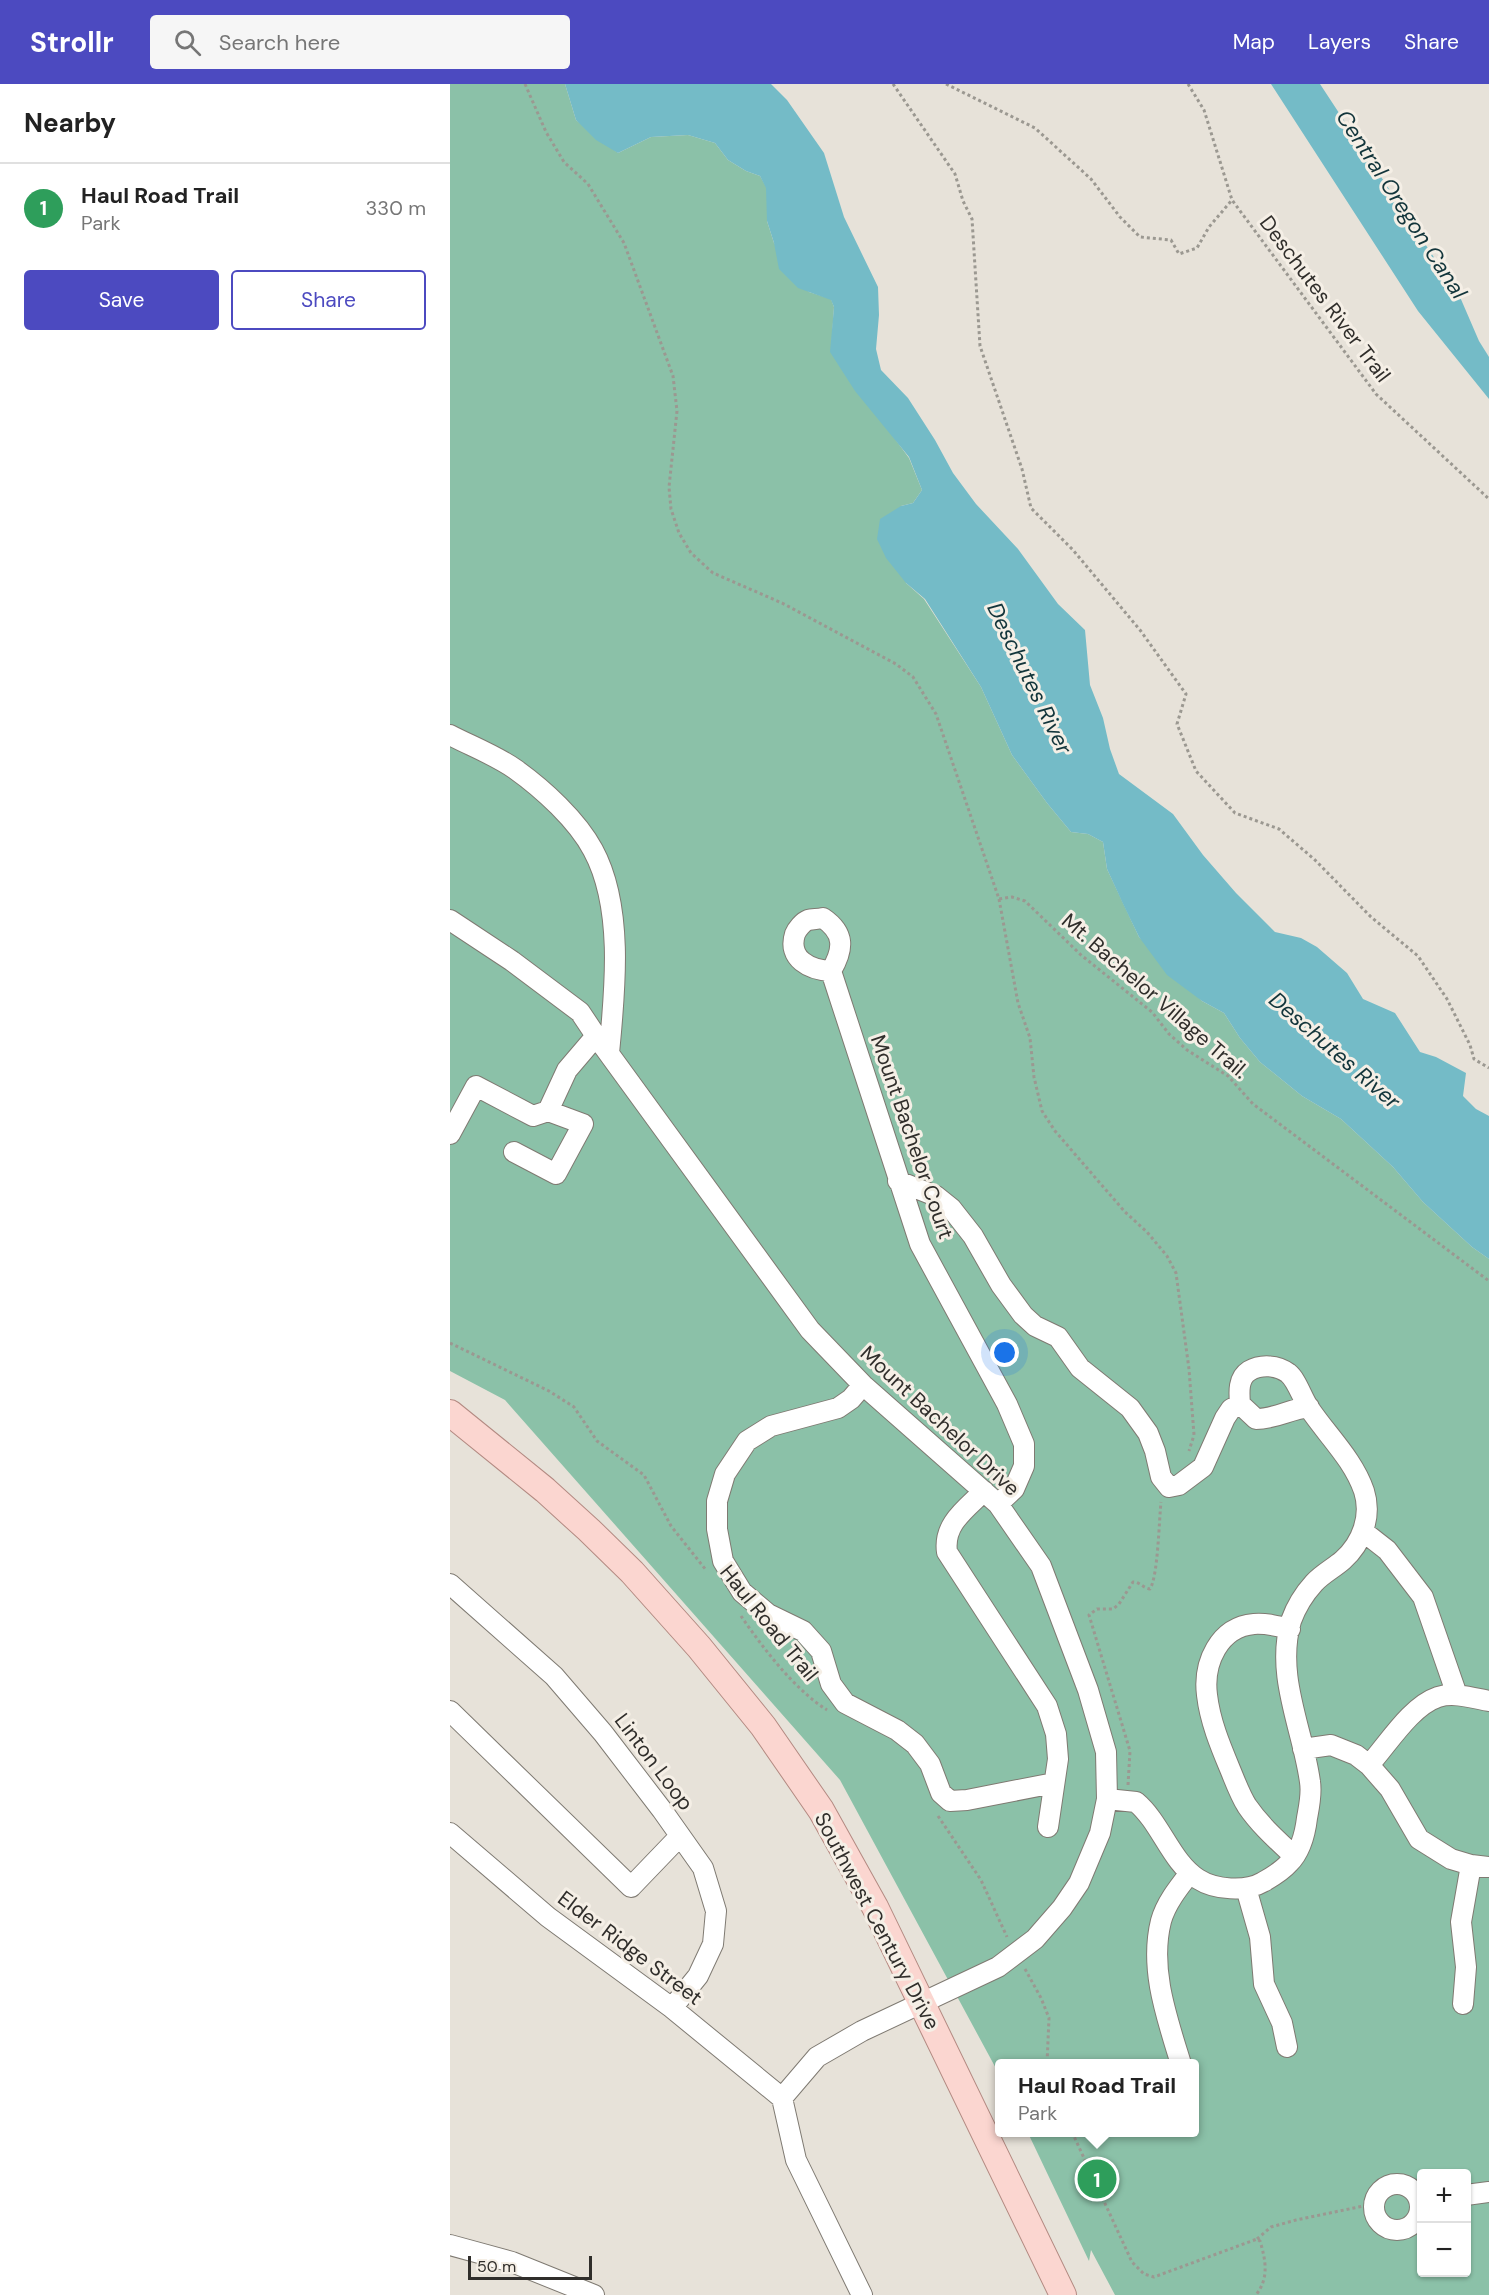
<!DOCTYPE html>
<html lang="en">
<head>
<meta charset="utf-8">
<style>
	body { margin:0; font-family:"DM Sans",sans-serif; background:#f6f6f6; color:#222 }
	.controls { position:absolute; right:18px; bottom:18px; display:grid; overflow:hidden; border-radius:6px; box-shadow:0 2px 4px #0004 }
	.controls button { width:54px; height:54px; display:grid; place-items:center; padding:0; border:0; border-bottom:2px solid #e0e0e0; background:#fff; color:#222; font:30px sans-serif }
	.scale { position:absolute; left:18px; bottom:15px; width:124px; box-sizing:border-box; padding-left:6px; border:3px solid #302e2b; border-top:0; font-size:16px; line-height:21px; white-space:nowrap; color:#302e2b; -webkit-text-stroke:4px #f5efe6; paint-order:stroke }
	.you { position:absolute; left:555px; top:1269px; width:21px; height:21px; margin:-15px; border:4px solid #fff; border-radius:50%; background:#1a73e8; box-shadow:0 0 0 9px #1a73e833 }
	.badge { display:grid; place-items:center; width:39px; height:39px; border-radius:50%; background:#4c4ac0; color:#fff; font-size:20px; font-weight:700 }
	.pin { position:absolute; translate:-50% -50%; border:3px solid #fff; box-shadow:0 2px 6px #0006 }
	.popup { position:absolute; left:545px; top:1975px; width:204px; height:78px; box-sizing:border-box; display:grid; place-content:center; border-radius:6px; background:#fff; filter:drop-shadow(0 2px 4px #0005); font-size:20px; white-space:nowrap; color:#767676 }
	.popup b { font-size:22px; color:#222 }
	.popup::after { content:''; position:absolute; left:50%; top:100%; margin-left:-12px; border:12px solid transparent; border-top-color:#fff }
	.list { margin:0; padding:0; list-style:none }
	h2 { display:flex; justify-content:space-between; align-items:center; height:78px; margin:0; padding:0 24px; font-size:26px }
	h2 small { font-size:20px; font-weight:400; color:#767676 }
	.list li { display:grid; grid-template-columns:39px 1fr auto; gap:18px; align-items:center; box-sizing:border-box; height:90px; padding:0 24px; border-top:2px solid #e0e0e0 }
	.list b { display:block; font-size:22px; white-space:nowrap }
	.list p { margin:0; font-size:20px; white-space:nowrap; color:#767676 }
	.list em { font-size:20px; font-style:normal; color:#767676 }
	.actions { display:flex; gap:12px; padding:18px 24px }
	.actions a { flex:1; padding:14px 0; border:2px solid #4c4ac0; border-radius:6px; text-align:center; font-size:21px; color:#4c4ac0 }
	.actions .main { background:#4c4ac0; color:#fff }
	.icon { flex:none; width:33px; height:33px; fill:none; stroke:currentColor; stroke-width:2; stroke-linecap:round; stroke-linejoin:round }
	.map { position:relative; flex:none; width:1039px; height:2211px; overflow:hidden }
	header { display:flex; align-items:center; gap:36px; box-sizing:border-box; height:84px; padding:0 30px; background:#4c4ac0; color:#fff }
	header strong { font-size:28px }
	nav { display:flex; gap:33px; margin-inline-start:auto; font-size:21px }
	.search { width:420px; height:54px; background:#f6f6f6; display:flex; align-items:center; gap:15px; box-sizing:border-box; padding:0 21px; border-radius:6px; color:#767676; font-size:22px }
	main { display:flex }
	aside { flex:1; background:#fff }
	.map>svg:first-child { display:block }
	.green { fill:#8bc1a8; fill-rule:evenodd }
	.water { fill:#74bbc7 }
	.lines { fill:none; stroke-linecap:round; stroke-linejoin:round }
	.minor-casing { stroke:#7f7a72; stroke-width:22 }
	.major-casing { stroke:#b38a82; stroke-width:28 }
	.path { stroke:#9b9891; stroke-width:3; stroke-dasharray:3 3; stroke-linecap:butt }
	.minor { stroke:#fff; stroke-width:20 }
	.major { stroke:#fbd6d0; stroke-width:26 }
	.labels { text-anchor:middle; stroke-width:6; stroke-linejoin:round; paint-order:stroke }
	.street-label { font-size:21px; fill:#302e2b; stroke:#f5efe6 }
	.water-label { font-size:22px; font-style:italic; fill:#12353b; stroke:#f5efe6 }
</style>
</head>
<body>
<header>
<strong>Strollr</strong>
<div class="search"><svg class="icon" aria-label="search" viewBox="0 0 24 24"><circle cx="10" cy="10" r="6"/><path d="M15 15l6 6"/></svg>Search here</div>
<nav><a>Map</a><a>Layers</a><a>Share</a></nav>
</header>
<main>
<aside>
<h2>Nearby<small></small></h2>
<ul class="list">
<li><span class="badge" style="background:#2e9e5b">1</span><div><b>Haul Road Trail</b><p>Park</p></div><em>330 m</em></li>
</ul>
<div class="actions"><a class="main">Save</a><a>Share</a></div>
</aside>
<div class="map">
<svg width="1039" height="2211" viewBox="0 0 1039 2211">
	<rect width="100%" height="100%" fill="#e7e2d9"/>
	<path class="green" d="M0,0H115L126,36L168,69L201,53L238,51L265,59L278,76L296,87L310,92L317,104V137L324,159L359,208L381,215L384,223L381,268L459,374L472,406L463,419L451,422L456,499L474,515L531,603L562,671L597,719L621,748L638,750L653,758L657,785L689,853L752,917L774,929L790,954L810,978L852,1012L891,1035L943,1083L973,1118L1022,1163L1039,1175V2211H665L641,2166L639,2177L578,2049L744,2048V1980H550L549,1990L390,1696L55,1316L0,1287ZM972,2090H1016V2188H972Z"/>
	<path class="water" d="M115,0H321L337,16L374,69L394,133L428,203L429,231L426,265L431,286L458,314L485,356L503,389L526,420L568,465L608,520L635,546L640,601L653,634L660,665L669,690L723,730L753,771L786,809L825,848L851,854L867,863L897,889L913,915L945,929L970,968L986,973L1016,989L1013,1012L1026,1025L1039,1032V1175L1022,1163L973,1118L943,1083L891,1035L852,1012L810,978L790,954L774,929L752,917L717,891L689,853L674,822L657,785L653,758L638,750L621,748L597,719L562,671L531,603L475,515L456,499L436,474L427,455L430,435L451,422L463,419L472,406L459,373L405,307L380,268L384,223L381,216L348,204L329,185L324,159L317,137L316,104L310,92L296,87L278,76L265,59L238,51L201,53L168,69L146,56L126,36Z
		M821,0H870L1010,213L1029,257L1039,273V315L968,227Z"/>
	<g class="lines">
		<defs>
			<path id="minor" d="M0,651C21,662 45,671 65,685C93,705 127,736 143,766C174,823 165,907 159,969
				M0,836L62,877L130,928L146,952L360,1246L413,1301L548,1420L591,1482L638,1606L656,1668L657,1715L650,1749L629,1799L612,1824L585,1855L548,1883L412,1947L367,1973L332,2014L346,2076L412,2211
				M381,887C360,886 337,875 345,850C347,845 353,838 358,836C362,835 368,835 373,834C395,849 394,865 381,887L470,1160L557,1320L574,1360V1382L564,1405L548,1420
				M0,1050L26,1002L83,1032L98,1027
				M64,1068L106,1090L133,1040L98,1027L117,986L146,952
				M448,1097L486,1112L501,1124L523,1152L551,1201L573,1231L585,1242L608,1253L630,1284L680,1324L698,1349L705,1367L711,1393L719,1403L729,1401L753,1383L775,1334L781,1325L790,1320
				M413,1301L401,1315L388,1324L321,1342L297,1357L275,1390L267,1417V1445L273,1477L292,1508L318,1530L353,1547L371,1567L381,1600L395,1619L447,1646L465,1660L480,1680L491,1709L500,1717L517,1716L604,1699
				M534,1407C516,1425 493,1440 497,1468L597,1622L606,1650L608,1675L598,1743
				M914,1448L937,1466L973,1513L1007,1611
				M0,1500L104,1592L153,1649L212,1726L253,1784L266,1827L263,1860L248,1892L222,1924
				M840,1545C828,1542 816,1539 804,1540C769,1543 753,1579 757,1611C760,1637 770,1661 780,1685C785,1697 790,1711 797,1722C810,1741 827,1756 844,1772
				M0,1627L181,1803L230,1752
				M853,1665L881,1661L906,1671L919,1681L940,1705L969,1755L1001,1775L1021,1781L1039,1783
				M919,1681C938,1660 961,1622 988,1613C1004,1608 1023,1614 1039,1617
				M657,1715L686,1718C711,1739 721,1778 748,1795C765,1806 796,1808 813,1798C822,1793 832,1787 839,1779C851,1767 855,1751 857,1734C859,1723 862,1710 860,1698C853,1645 825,1592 841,1537C846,1523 854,1510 864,1499C872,1490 884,1484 893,1476C912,1459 922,1432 914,1407C903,1375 877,1351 859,1324C852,1314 847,1296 838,1289C827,1281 811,1280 799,1287C788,1294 789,1308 790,1320L806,1335C825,1335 840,1325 859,1323
				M0,1749L98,1833L222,1924L332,2014
				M796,1804L810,1853L814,1900L832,1939L837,1963
				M1013,1920L1016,1883L1011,1838L1021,1781
				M731,1980C717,1934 699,1885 711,1837C716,1819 729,1803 740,1789
				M924 2123a23 23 0 1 1 46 0a23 23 0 1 1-46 0Z
				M1016,2111L1039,2108
				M0,2161L62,2178L144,2211"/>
			<path id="major" d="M0,1329L95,1406L139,1446L182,1488L249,1563L313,1642L371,1726L425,1823L613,2211"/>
		</defs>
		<use href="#minor" class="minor-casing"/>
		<use href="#major" class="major-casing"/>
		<path class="path" d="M75,0L96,48L114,78L138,100L174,159L223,292L227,327L219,403L221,425L229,449L241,469L263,489L332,519L446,580L463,593L486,630L549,815L562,813L575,817L631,871L702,928L719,950L737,966L778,992L803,1020L1039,1197
			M443,0L505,90L513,117L522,135L530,262L572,385L581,424L623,466L690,546L736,610L727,640L746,687L785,729L829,745L865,776L921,833L968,872L997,915L1020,961L1024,975L1039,984
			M496,0L585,44L641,95L670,133L690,153L721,156L729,170L747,164L759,143L782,116
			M738,0L754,26L782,116L926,310L1039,415
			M549,815L568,919L580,954L584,993L592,1027L605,1047L675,1128L697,1148L717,1172L726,1189L739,1285L744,1351L739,1367
			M0,1259L99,1307L124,1323L147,1357L194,1391L221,1442L256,1486
			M291,1532C313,1564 344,1605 377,1626
			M678,1701L680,1667L639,1531L647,1525H663L669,1520L683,1498C690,1498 693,1504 700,1505C708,1492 709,1437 711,1418
			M488,1732L531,1796L557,1853
			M575,1885L591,1914L599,1934L597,1980
			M622,2048L682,2178L694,2190L704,2193L807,2155L810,2157C816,2177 819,2194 806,2211
			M807,2155L821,2143L846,2136L923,2120"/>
		<use href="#minor" class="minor"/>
		<use href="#major" class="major"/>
	</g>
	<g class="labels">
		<g class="street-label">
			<text transform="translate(875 215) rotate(53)" y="7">Deschutes River Trail</text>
			<text transform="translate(705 912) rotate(41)" y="7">Mt. Bachelor Village Trail.</text>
			<text transform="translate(462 1053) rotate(71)" y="7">Mount Bachelor Court</text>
			<text transform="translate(490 1337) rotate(43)" y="7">Mount Bachelor Drive</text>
			<text transform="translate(319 1539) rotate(51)" y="7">Haul Road Trail</text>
			<text transform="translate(204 1678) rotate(53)" y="7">Linton Loop</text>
			<text transform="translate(427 1837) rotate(62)" y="7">Southwest Century Drive</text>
			<text transform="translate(180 1864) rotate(37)" y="7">Elder Ridge Street</text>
		</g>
		<g class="water-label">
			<text transform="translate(952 120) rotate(57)" y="8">Central Oregon Canal</text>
			<text transform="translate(580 594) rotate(64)" y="8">Deschutes River</text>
			<text transform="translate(885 966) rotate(41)" y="8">Deschutes River</text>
		</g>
	</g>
</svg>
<div class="controls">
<button>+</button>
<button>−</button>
</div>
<div class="scale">50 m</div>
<div class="you"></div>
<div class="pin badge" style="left:647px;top:2095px;background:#2e9e5b">1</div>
<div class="popup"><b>Haul Road Trail</b>Park</div>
</div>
</main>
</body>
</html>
